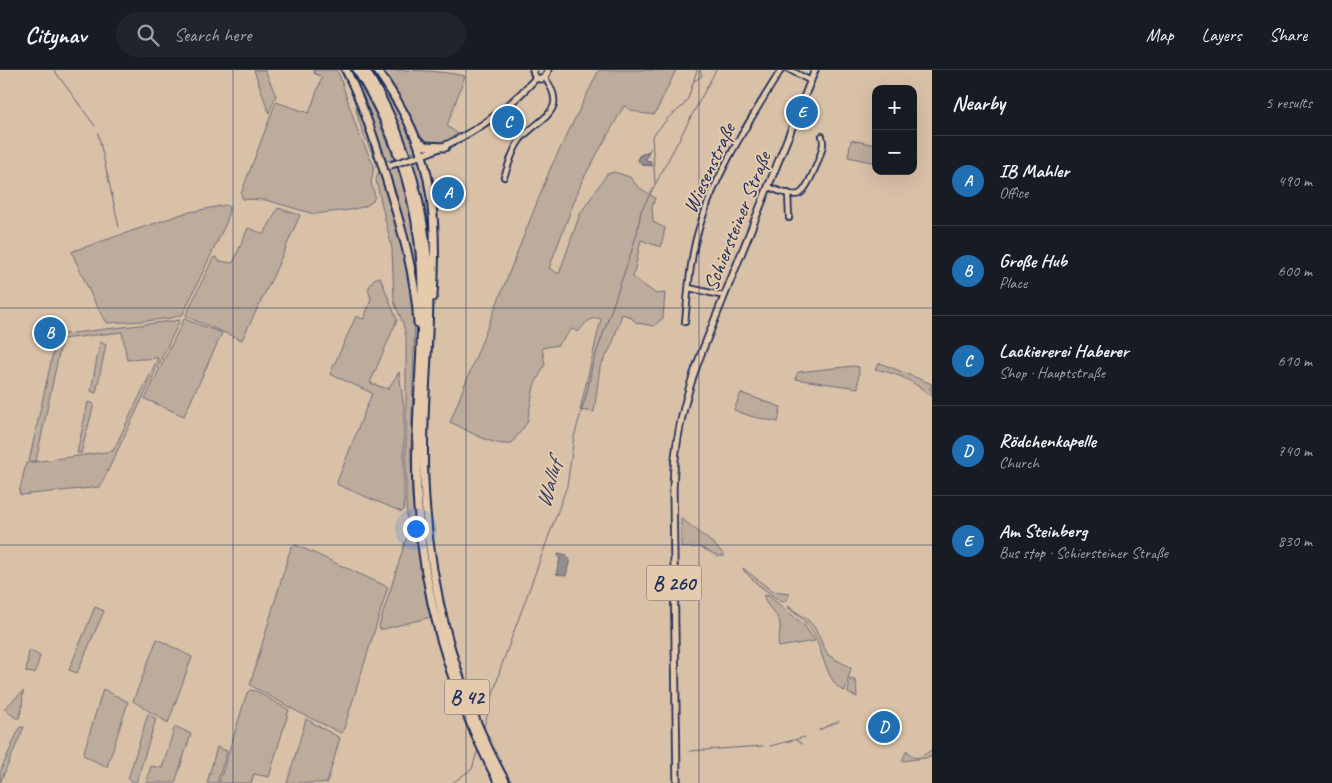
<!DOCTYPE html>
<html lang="en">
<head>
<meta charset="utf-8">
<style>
	body { margin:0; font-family:Caveat,sans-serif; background:#20242c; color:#f1f3f6 }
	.controls { position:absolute; right:15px; top:15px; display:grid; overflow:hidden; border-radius:10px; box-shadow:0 5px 20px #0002 }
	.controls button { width:45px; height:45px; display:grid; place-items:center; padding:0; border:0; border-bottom:1px solid #363941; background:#171b24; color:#f1f3f6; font:25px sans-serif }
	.you { position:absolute; left:415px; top:458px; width:18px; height:18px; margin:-12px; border:4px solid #fff; border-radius:50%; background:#1a73e8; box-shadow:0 0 0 8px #1a73e833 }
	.badge { display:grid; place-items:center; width:32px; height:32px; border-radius:50%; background:#1f6fb2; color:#fff; font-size:16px; font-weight:700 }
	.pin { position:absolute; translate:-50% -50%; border:2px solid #fff; box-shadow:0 1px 5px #0006 }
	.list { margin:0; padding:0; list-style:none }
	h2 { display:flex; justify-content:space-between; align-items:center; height:65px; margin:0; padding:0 20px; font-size:21px }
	h2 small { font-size:16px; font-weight:400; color:#9ea1a6 }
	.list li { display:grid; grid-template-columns:32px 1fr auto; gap:15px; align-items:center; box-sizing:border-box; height:90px; padding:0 20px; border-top:1px solid #363941 }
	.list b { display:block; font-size:19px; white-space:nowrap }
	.list p { margin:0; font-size:16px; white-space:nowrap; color:#9ea1a6 }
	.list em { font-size:16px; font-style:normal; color:#9ea1a6 }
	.icon { flex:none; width:28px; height:28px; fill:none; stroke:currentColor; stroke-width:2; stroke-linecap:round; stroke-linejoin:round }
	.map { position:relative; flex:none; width:932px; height:713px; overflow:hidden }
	header { display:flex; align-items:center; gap:30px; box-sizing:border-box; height:70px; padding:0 25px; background:#171b24; border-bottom:1px solid #363941 }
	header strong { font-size:24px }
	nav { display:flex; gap:28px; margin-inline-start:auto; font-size:18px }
	.search { width:350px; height:45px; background:#20242c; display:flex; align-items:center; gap:12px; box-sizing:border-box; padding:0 18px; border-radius:28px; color:#9ea1a6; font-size:19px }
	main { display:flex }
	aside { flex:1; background:#171b24 }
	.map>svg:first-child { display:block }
	.green { fill:#bdab9c; stroke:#6c6d7d }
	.water { fill:#958d8e; stroke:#64677b }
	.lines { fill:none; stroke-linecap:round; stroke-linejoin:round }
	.stream { stroke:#64677b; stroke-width:1 }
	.minor-casing { stroke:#1b2f5e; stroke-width:8 }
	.major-casing { stroke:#1b2f5e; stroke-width:9 }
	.highway-casing { stroke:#1b2f5e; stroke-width:11 }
	.minor { stroke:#e5caac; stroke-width:4.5 }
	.major { stroke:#e5caac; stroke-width:5.5 }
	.highway { stroke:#e5caac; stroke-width:7 }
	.major-bridge-casing { stroke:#1b2f5e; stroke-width:9; stroke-linecap:butt }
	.major-bridge { stroke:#e5caac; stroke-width:5.5 }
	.grid { fill:none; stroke:#1b2f5e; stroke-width:1; stroke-opacity:0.55 }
	.labels { text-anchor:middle; stroke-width:4; stroke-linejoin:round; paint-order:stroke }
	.shield { fill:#e5caac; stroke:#585e75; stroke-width:1 }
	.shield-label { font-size:20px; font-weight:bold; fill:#1b2f5e }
	.street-label { font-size:21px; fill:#1b2f5e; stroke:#e5caac }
	.water-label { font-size:22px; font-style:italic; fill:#2d3d65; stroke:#e5caac }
</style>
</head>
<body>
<header>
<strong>Citynav</strong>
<div class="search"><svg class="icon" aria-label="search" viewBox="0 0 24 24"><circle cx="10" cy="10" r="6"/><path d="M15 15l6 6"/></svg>Search here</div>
<nav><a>Map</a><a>Layers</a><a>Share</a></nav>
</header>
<main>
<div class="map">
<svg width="932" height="713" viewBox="0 0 932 713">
	<rect width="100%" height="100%" fill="#d9c1a7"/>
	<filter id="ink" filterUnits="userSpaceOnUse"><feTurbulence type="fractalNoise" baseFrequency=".02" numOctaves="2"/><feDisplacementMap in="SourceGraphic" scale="10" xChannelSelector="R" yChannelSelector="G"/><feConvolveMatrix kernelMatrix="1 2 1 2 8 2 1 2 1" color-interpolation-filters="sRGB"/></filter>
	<g filter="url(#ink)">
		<path class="green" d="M254,0H265L276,26L269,43Z
			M314,0H336L339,4L358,62L374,96L371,113L375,126L373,131L366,136L350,140L314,144L266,130L243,129L241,124L245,113L276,32L309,43L322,7L314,3Z
			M348,0H352C369,29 382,58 394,89L387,91L383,89Z
			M368,0H373L405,51L417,80L408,84Z
			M378,0C408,0 437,0 465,6L447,56L458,64V66C445,71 433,77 420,71Z
			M599,0H676L655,44C642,45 635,42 624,36L582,111L549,198L559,204L580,144L607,104L614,102L630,107L637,116L655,128L652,137L653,152L665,158L661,177L641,170L633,207L656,224L665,223L663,248L654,256L637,253L630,247L622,244L612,275L600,297L594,342L580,340L601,249C591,245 584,255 578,262L572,259L558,275L542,278L545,294L534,316L527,353L511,374C490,376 468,360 450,352L551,97Z
			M359,39L375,89L363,64L356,40Z
			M851,70L876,75V93L848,87Z
			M418,90L421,92C431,131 431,171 431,211L411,92Z
			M399,96C412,142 418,187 419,235L388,104L390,99Z
			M380,102L406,182L415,246L411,380L412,426L431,547L384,559H380L379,556L408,463L406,430V267L403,253L394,232L392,179L376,110L378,103Z
			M226,135L229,137L227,151L183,244C172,251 123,252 107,253L94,231L72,183L73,181L185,143Z
			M278,138L300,145L275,202L242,270L187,247L186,245L213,188L216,187L219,191L233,193L248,158L264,164Z
			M380,207L397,250L370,313L388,319L399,302L404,338V439L402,442L338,415L337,412L372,323L330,304L356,246L364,249L371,229L368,219L374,209Z
			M184,249L222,263L184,346L145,329Z
			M180,250L100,417L21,425L19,423L26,393L113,381L158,288L127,290L122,262L62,269L36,391H29L57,265Z
			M100,272L106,275L96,323L91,321Z
			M880,293L932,314V317L929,318L932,320V326C910,310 902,305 875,299Z
			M853,296L859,297L858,318L795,309L798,302Z
			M741,323L781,337L778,352L750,346L734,340Z
			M88,332L94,334L81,383H77Z
			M681,448L715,475L725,486H718L700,477L681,478Z
			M296,475L388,517L343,662L341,663L298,642L250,615L291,477Z
			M743,498L772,521L790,523L787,529L783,532L780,531L757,514L744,501Z
			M764,525L769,526L804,555L815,571L778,577C778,570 781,560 780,553C777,542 764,536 764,525Z
			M788,536L808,550L815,558L828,585L851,598L845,621C826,616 822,573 809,557C804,549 795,544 788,538Z
			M95,537L104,541L77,603L69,600Z
			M157,569L192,587L168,653L133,631Z
			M29,580L40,586L35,603L26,602Z
			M850,609L856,611L857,627L848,623Z
			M103,619L128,632L107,697L83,685Z
			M250,620L256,621L289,640L269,707L254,704L251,713H219L247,623Z
			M23,621L22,638L19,648H16L4,639Z
			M148,644L156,649L136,713L128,709Z
			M306,649L340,668L327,713H287Z
			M876,652L887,657L896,666L872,670Z
			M175,656L191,664L175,713H146L151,696L162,698Z
			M20,657H24L0,713V702Z
			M217,677L227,681L217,713H207Z
			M932,679V687L902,691L907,680C914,693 922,687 932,679Z"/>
		<path class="water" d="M649,81L646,90L651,91V95H643L638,90L639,86Z
			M559,483L567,485L566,488L570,489L566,506L556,504L560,488L558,487Z"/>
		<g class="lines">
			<path class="stream" d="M54,0L95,56
				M694,11L702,6L700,0
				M98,63L119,157
				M639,92V86L649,81L651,78
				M642,95L653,96
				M655,113L652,67L669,47L683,36L688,29L697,0
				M483,660L501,597L567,416L574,367L588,318L592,296L631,183L637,163L641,141L716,0
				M819,660L839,651
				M796,670L802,674
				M770,676L805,667
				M690,681L763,676
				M452,713L472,699L478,679"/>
			<defs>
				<path id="minor" d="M790,0L811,11
					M504,107C509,95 512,80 520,70C539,47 570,43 545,8
					M769,117C777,120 790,127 799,124C808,120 822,83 823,74C823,71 823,69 822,66
					M788,123L789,148
					M689,218L720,225
					M685,252C688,225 689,196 696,169C712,108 748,53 781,0"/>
				<path id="major" d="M533,0L534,4L536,8
					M536,8L541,9L545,8L548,0
					M419,86C465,70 503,45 536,8
					M677,713L673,419C674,372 684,328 701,284L815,0"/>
				<path id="highway" d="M346,0C364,36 376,73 387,111C402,159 415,203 418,253
					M357,0C399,66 422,143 422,221C423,288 414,355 417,421C422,523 451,623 499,713
					M365,0C407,66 428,144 429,222C429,285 421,347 424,410C428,515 455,621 506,713
					M377,0C393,23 408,47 418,74C436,122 436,176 433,227
					M417,70L425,76L445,77"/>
			</defs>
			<use href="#minor" class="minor-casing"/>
			<use href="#major" class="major-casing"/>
			<use href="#highway" class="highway-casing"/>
			<use href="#minor" class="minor"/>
			<use href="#major" class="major"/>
			<use href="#highway" class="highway"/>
			<defs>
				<path id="major-bridge" d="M391,95L416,87"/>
			</defs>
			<use href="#major-bridge" class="major-bridge-casing"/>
			<use href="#major-bridge" class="major-bridge"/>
		</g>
	</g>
	<path class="grid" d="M233,0V713M466,0V713M699,0V713M0,238H932M0,475H932"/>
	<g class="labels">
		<g class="shield">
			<rect x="646.5" y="495.5" width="55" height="35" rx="4"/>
			<rect x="444.5" y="609.5" width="45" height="35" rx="4"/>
		</g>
		<g class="shield-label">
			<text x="674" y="520">B 260</text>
			<text x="467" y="634">B 42</text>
		</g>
		<g class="street-label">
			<text transform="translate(709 98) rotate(-65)" y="7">Wiesenstraße</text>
			<text transform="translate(737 151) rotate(-68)" y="7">Schiersteiner Straße</text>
		</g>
		<g class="water-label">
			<text transform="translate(548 414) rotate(-75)" y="8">Walluf</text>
		</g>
	</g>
</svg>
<div class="controls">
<button>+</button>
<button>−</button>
</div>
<div class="you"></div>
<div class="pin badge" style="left:448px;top:123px">A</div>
<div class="pin badge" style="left:50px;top:263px">B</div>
<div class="pin badge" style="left:508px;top:52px">C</div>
<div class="pin badge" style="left:884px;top:657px">D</div>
<div class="pin badge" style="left:802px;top:42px">E</div>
</div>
<aside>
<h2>Nearby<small>5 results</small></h2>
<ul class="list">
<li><span class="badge">A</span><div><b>IB Mahler</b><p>Office</p></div><em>490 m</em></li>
<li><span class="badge">B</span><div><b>Große Hub</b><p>Place</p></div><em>600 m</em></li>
<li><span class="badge">C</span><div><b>Lackiererei Haberer</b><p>Shop · Hauptstraße</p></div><em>610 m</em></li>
<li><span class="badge">D</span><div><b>Rödchenkapelle</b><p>Church</p></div><em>740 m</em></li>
<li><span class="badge">E</span><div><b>Am Steinberg</b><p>Bus stop · Schiersteiner Straße</p></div><em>830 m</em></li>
</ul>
</aside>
</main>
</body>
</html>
